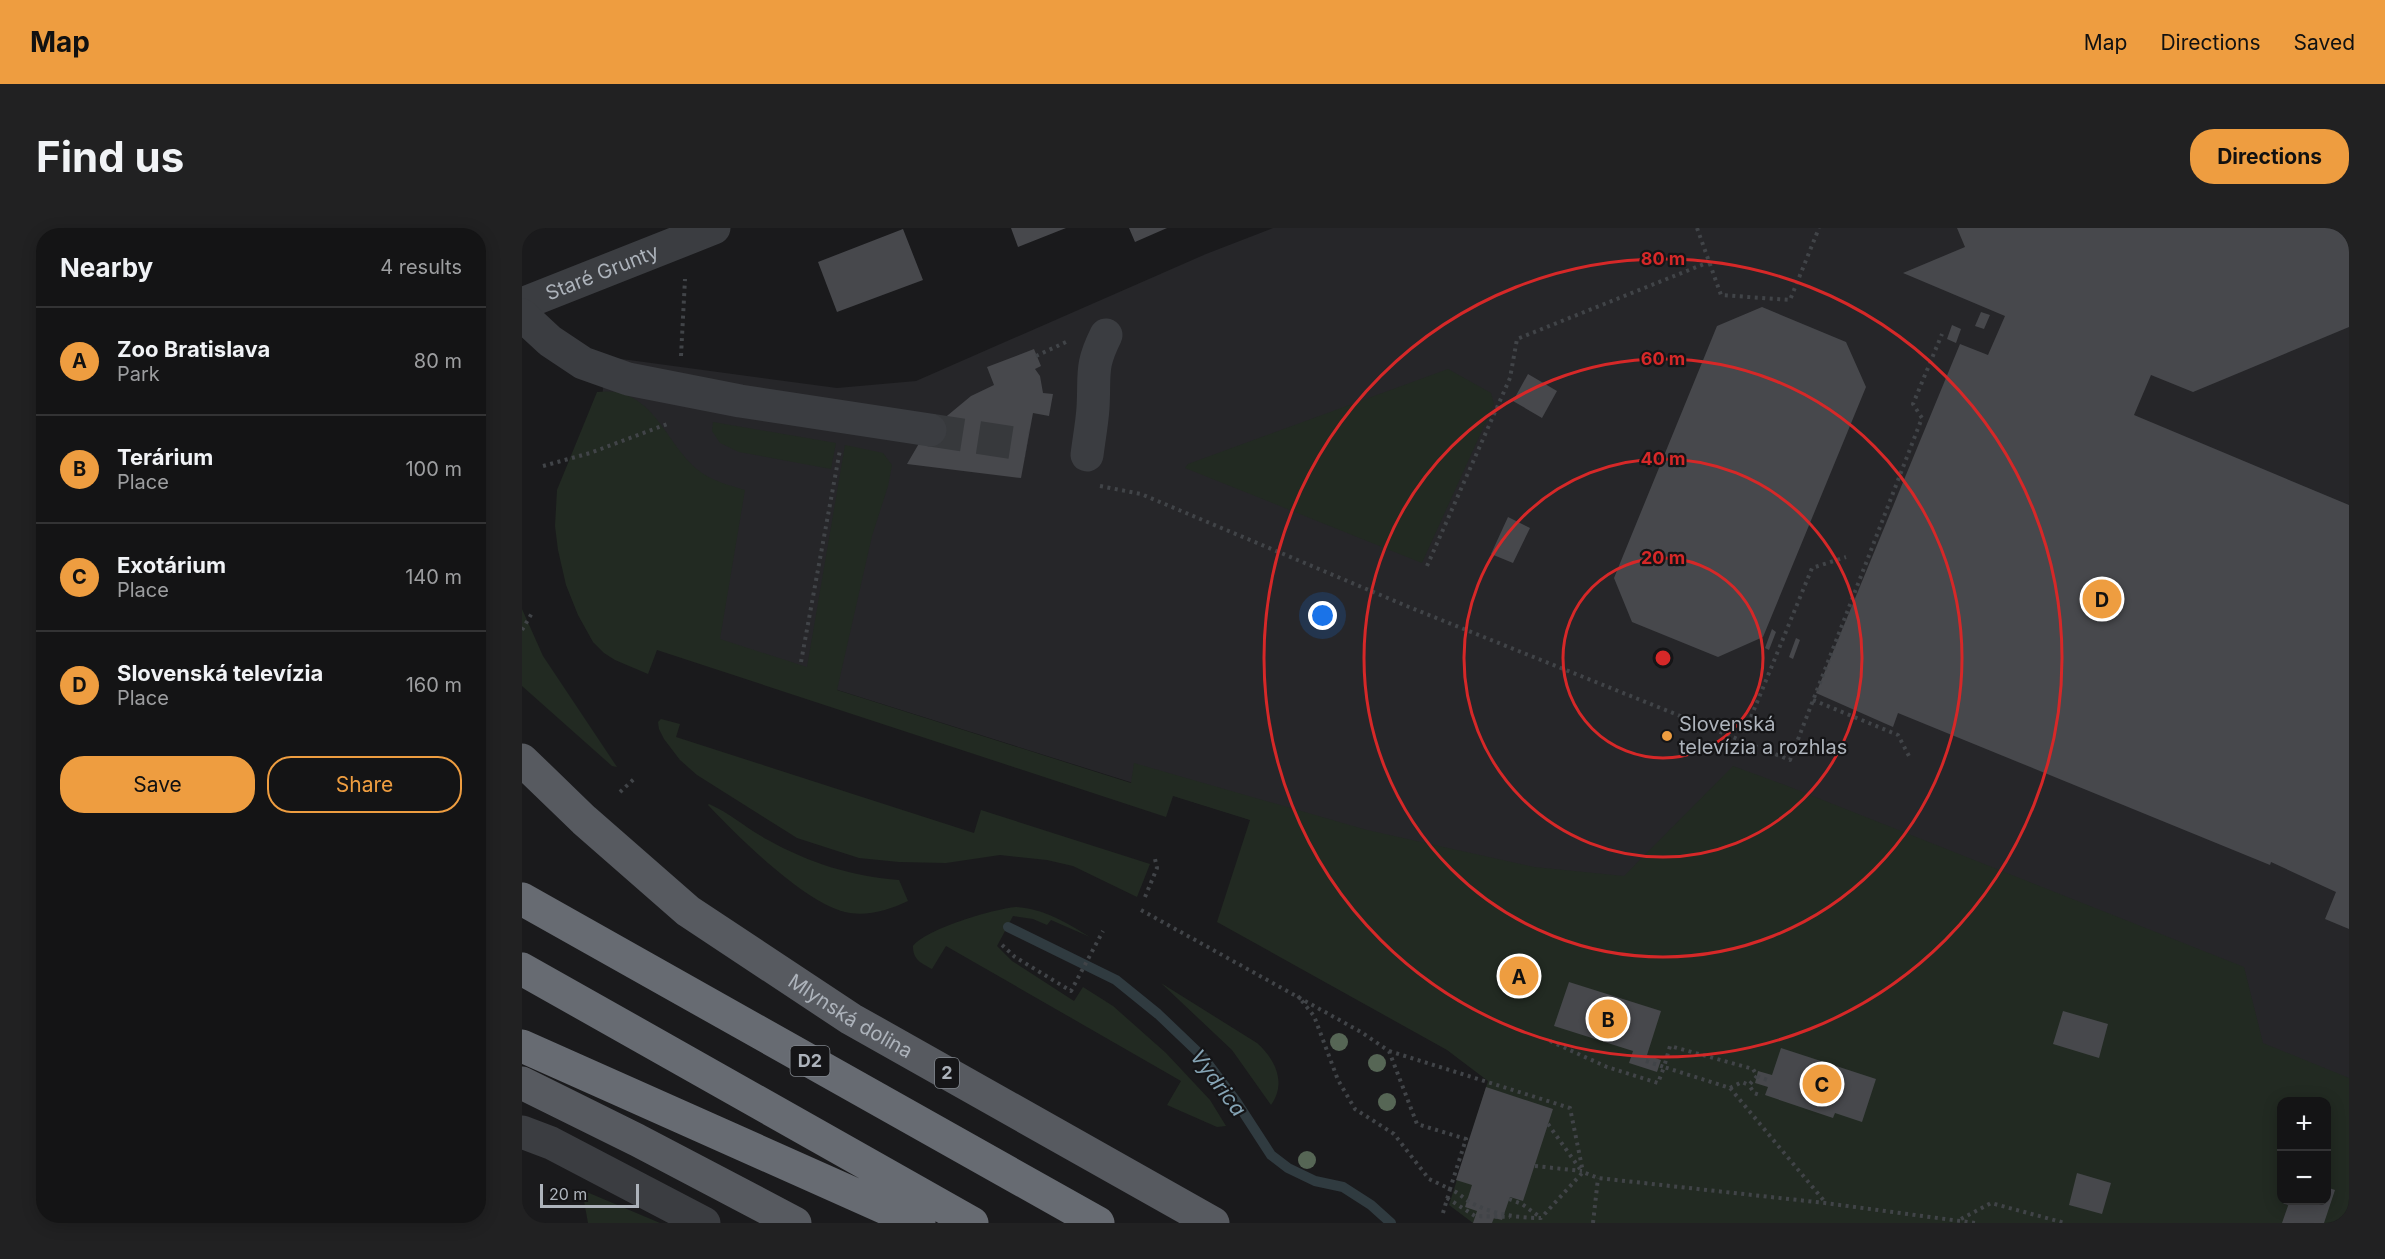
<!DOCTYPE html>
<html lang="en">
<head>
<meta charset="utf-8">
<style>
	body { margin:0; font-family:Inter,sans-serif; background:#212122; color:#f1f3f6 }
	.controls { position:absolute; right:18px; bottom:18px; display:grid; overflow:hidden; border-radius:12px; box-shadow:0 3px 15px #0003 }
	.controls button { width:54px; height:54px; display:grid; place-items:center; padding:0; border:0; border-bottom:2px solid #333334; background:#141415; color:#f1f3f6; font:30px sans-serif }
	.scale { position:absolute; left:18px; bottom:15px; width:99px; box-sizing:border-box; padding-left:6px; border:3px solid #adb3bb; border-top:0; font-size:16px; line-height:21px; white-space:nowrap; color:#adb3bb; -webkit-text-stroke:4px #151517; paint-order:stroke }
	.you { position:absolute; left:801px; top:388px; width:21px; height:21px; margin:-15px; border:4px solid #fff; border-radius:50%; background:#1a73e8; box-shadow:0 0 0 9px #1a73e833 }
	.badge { display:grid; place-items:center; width:39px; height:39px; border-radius:50%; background:#ee9d40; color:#111; font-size:20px; font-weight:700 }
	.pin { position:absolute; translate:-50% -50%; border:3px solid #fff; box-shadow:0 2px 6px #0006 }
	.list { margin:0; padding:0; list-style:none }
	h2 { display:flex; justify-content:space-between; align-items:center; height:78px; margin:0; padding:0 24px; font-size:26px }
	h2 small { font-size:20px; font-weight:400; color:#9d9ea0 }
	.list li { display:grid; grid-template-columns:39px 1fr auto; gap:18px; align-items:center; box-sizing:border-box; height:108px; padding:0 24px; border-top:2px solid #333334 }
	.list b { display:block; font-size:22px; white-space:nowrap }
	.list p { margin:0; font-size:20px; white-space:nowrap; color:#9d9ea0 }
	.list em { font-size:20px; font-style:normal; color:#9d9ea0 }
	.actions { display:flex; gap:12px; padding:18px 24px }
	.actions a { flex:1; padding:14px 0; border:2px solid #ee9d40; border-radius:24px; text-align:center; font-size:21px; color:#ee9d40 }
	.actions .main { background:#ee9d40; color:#111 }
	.map { position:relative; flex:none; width:1827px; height:995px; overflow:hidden; border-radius:24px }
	header { display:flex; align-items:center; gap:36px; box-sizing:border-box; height:84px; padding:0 30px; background:#ee9d40; color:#111 }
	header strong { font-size:28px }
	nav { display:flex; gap:33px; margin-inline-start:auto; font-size:21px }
	.intro { display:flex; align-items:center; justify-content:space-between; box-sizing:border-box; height:144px; padding:0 36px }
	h1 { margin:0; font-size:42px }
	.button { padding:15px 27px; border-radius:24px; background:#ee9d40; color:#111; font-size:21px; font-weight:700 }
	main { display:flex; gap:36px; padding:0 36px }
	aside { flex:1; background:#141415; border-radius:24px; box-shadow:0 3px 15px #0003 }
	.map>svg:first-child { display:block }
	.built { fill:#262629 }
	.green { fill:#222a22; fill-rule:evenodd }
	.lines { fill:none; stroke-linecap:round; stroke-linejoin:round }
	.stream { stroke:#303b40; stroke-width:10 }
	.building { fill:#47484c }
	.minor-tunnel { stroke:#37393c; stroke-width:33; stroke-dasharray:33 16; stroke-linecap:butt }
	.path { stroke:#414448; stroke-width:4; stroke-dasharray:3 4.5; stroke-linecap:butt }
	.minor { stroke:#3b3d41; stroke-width:33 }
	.major { stroke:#575a60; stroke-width:33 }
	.highway { stroke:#676b72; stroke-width:33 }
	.tree { fill:#566655 }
	.ring { fill:none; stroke:#d62828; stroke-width:3 }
	.poi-dot { fill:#ee9d40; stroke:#151517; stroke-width:2 }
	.labels { text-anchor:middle; stroke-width:4.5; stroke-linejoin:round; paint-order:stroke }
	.shield { fill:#151517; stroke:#7f848a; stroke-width:1.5 }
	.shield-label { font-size:18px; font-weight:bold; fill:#adb3bb }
	.street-label { font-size:20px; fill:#adb3bb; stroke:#151517 }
	.poi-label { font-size:20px; fill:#adb3bb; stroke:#151517; text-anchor:start }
	.water-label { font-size:21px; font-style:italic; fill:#85a4b5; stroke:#151517 }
	.centre { fill:#d62828; stroke:#151517; stroke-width:3 }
	.ring-label { font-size:18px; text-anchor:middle; font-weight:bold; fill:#d62828; stroke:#151517; stroke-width:4.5; stroke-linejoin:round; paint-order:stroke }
</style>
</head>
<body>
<header>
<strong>Map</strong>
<nav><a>Map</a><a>Directions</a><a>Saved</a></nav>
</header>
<div class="intro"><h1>Find us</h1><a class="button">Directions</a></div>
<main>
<aside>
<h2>Nearby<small>4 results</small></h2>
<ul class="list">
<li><span class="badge">A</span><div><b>Zoo Bratislava</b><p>Park</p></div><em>80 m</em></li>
<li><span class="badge">B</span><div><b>Terárium</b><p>Place</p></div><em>100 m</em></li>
<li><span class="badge">C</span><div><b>Exotárium</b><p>Place</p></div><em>140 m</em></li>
<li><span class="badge">D</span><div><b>Slovenská televízia</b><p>Place</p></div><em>160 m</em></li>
</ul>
<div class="actions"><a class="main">Save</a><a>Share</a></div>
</aside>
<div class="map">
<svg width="1827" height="995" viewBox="0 0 1827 995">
	<rect width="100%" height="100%" fill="#1a1a1c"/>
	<path class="built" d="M751,0H1827V951L1804,874H1760L729,592L137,406L80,169L85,129L315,160L394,153L684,26Z"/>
	<path class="green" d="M926,141L969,165L972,176L900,335L663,240L666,236Z
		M75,164C131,157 142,214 176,242C189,253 207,257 223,262L198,411L285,439L323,217L361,225L370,237L366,258L350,308L315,462L609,555L612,535L845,602L1012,639L1102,648L1211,538L1263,557L1722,739L1741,815L1827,850V995H951L927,977L966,853L925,822L695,694L728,592L651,568L644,589L135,422L126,446L93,432L82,425L71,414L56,387L44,357L36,322L33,298L35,262ZM1760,874H1804V972H1760Z
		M191,194L314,215L309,241L217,224L198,215L190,203Z
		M0,381L21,428L95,539L90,538L0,458Z
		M139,491L158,496L154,509L452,605L459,582L628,636L615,669L551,638L525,632L478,627L424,635L377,634L337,630L275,610L175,547L158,532L142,511L137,501L136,494Z
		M187,576C208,585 225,601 246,612C285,634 331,649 377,652L386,673C367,682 344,689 323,684C282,674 215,608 186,577Z
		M494,679C523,681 543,694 568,709L529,692L525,697L511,691L491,688L475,718L490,733L552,773L561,759L591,778L644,825L688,872L704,898L695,899L645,877L659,853L424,718L410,741C399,735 391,732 391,718C404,701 471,681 494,679Z
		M639,755L735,815C753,831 765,855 749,877L710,822Z
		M60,962L138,995H66Z"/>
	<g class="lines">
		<path class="stream" d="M486,699L594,752L636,786L681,829L714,873L749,927L766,940L793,953L821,959L849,977L869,995"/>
	</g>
	<path class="building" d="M489,0H544L496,19Z
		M607,0H645L613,14Z
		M1435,0H1827V99L1671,164L1629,147L1612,187L1827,277V701L1803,691L1814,664L1749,634L1748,637L1376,485L1371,499L1294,465L1438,116L1466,127L1483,88L1381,45L1443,19Z
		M381,1L401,52L315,84L296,34Z
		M1240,79L1324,114L1344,159L1241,409L1196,429L1110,394L1092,350L1195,98Z
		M1459,84L1468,87L1462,101L1453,98Z
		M1430,97L1439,101L1434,115L1425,111Z
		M512,121L519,138L513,141L518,148L521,165L531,166L527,188L511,185L499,250L385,236L399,212L408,202L449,168L472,157L465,139Z
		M1006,146L1035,163L1020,190L991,173Z
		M986,289L1008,300L991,335L969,326Z
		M1250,401L1254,404L1247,422L1243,420Z
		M1274,410L1278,412L1271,431L1267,429Z
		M1047,754L1139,783L1125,827L1139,832L1135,844L1107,835L1111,823L1032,798Z
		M1541,783L1586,796L1577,830L1531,816Z
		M1259,820L1354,851L1340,894L1313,885L1311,890L1243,867L1246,859L1233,855L1236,843L1250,847Z
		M964,859L1031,881L1001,973L988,969L980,992L972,990L970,995H951L955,983L943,979L950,957L934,952Z
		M1555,945L1589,955L1580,986L1547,977Z
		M1804,959L1813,962L1802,995H1760L1768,972H1804Z"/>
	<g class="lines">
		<path class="minor-tunnel" d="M408,202L505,217"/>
		<path class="path" d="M1175,0L1199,67L1268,72L1297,0
			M159,128L163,51
			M514,128L544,114
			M21,238L68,225L148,195
			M578,258L619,266L887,379L1268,532L1400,190L1391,176L1420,106
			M905,338L988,150L995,111L1187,34
			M0,402L10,385
			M279,434L318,222
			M1291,472L1376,507L1388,530
			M1229,489L1290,340L1324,329
			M98,564L112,551
			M623,669L635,640L633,631
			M619,682L839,804L867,823L895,896L944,911L928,961L907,951L872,906L833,881L816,852L792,788L776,768
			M480,717L493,729L549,763L581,703
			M1028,813L1085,839L1136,855L1142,839L1208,860L1303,974
			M867,823L1048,880L1061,944
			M1124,833L1142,839L1148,818L1231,841L1235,848L1248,853
			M1235,848L1227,857L1232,865L1240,868
			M1208,860L1220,854L1227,857
			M1026,896L1058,941
			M1013,938L1060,943
			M925,970L953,988L988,989
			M987,971L1000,976L1018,989
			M921,985L928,961C936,964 941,970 948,974C969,986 995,990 1019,990L1061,944L1076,950L1303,975L1453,995
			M1439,991L1469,975L1543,995
			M1071,995L1076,950"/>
		<g class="minor">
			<path id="s1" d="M0,76L192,0"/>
			<path d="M0,87L28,113L61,135L106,151L218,173L408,202"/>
			<path d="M565,227C567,211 570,195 571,180C573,146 568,139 584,107"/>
			<path d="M0,904L29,915L182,995"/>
		</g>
		<g class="major">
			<path id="s2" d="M0,532L62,592L166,683L329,791L691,995"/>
			<path d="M0,855L115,912L273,995"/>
		</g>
		<path class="highway" d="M0,671L576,995
			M0,741L450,995
			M0,818L397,995"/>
	</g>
	<g class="tree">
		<circle cx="817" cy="814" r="9"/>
		<circle cx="855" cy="835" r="9"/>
		<circle cx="865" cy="874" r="9"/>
		<circle cx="785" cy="932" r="9"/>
	</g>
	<g class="ring">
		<circle cx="1141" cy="430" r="100"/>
		<circle cx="1141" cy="430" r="199"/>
		<circle cx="1141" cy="430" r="299"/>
		<circle cx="1141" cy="430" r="399"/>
	</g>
	<circle class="poi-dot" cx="1145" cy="508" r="6"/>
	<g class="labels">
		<g class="shield">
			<rect x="268.5" y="818" width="39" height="30" rx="4.5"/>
			<rect x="413" y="830" width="24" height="30" rx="4.5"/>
		</g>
		<g class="shield-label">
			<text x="288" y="839">D2</text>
			<text x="425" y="851">2</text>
		</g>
		<g class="street-label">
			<text dy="7" stroke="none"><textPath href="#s1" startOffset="86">Staré Grunty</textPath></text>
			<text dy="7" stroke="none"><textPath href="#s2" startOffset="418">Mlynská dolina</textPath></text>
		</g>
		<g class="poi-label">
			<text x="1157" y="503">Slovenská<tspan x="1157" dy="23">televízia a rozhlas</tspan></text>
		</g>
		<g class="water-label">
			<text transform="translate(696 855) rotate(53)" y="7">Vydrica</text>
		</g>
	</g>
	<circle cx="1141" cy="430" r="9" class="centre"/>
	<g class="ring-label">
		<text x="1141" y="37">80 m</text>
		<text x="1141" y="137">60 m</text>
		<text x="1141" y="237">40 m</text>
		<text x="1141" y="336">20 m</text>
	</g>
</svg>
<div class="controls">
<button>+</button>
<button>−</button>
</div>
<div class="scale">20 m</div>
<div class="you"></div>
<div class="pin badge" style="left:997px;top:748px">A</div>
<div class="pin badge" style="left:1086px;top:791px">B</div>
<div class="pin badge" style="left:1300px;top:856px">C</div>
<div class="pin badge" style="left:1580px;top:371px">D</div>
</div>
</main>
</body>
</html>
